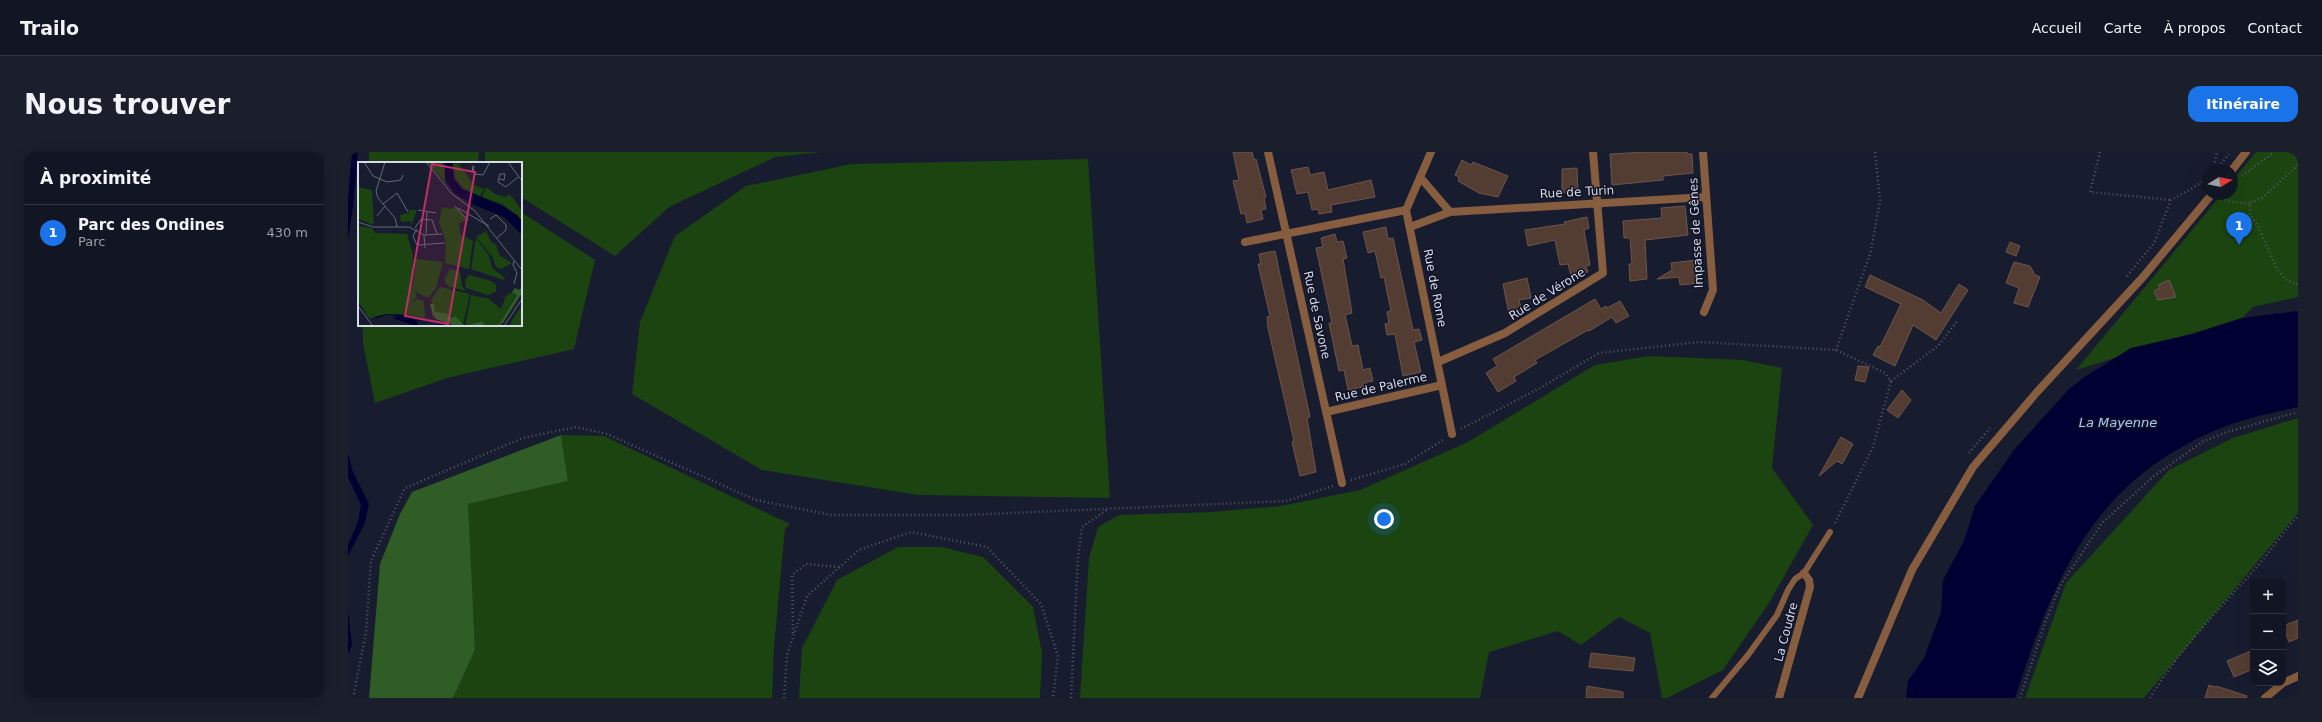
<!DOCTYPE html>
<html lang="fr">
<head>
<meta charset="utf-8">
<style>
	body { margin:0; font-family:"DejaVu Sans",sans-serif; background:#1b1e2b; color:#f1f3f6 }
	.controls { position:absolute; right:12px; bottom:12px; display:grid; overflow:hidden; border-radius:8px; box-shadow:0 4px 16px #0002 }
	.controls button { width:36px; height:36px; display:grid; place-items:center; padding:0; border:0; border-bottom:1px solid #313441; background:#121523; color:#f1f3f6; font:20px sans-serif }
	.compass { position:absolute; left:1854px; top:12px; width:36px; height:36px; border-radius:50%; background:#121523; box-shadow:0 4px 16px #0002; rotate:80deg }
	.you { position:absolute; left:1036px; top:367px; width:14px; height:14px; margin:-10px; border:3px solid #fff; border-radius:50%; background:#1a73e8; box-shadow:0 0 0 6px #1a73e833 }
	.badge { display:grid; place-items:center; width:26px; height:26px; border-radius:50%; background:#1a73e8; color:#fff; font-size:13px; font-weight:700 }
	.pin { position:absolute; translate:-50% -33px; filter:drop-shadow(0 1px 2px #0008) }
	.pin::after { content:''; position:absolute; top:21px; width:14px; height:12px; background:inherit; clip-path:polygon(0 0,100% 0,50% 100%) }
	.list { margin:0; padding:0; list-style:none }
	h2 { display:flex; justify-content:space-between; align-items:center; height:52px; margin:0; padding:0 16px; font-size:17px }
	h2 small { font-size:13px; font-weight:400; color:#9c9fa6 }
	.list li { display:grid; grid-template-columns:26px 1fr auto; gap:12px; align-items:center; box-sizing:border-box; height:56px; padding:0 16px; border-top:1px solid #313441 }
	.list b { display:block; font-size:15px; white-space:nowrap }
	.list p { margin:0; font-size:13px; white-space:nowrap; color:#9c9fa6 }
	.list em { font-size:13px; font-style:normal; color:#9c9fa6 }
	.icon { flex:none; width:22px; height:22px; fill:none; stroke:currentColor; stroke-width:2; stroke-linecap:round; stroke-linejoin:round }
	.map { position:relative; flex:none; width:1950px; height:546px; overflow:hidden; border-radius:12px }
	header { display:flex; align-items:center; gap:24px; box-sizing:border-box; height:56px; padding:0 20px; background:#121523; border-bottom:1px solid #313441 }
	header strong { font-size:19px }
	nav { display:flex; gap:22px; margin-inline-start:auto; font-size:14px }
	.intro { display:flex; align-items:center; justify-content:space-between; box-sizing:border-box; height:96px; padding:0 24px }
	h1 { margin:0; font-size:28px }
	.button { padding:10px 18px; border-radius:12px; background:#1a73e8; color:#fff; font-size:14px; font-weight:700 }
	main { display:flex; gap:24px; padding:0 24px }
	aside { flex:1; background:#121523; border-radius:12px; box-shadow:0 4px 16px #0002 }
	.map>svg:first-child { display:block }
	.green { fill:#1b4411 }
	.forest { fill:#305c26 }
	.water { fill:#000132 }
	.building { fill:#533c32; stroke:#6e554b }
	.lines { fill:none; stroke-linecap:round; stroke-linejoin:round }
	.path { stroke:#545769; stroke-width:2.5; stroke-dasharray:1 3; stroke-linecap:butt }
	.service { stroke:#865d3e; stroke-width:6 }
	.minor { stroke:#865d3e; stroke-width:8 }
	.tertiary { stroke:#865d3e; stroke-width:8 }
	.labels { text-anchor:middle; stroke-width:3; stroke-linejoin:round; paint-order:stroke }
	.street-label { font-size:12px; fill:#d8dbe9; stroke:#0f1325 }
	.water-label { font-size:13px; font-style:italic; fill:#aac4f6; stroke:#0f1325 }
	.inset-road { fill:none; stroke:#656879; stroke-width:1 }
	.view { fill:#c42c69; fill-opacity:0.15; stroke:#c42c69; stroke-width:2 }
	.inset-edge { fill:none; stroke:#d8dbe9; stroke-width:2 }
</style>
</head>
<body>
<header>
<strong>Trailo</strong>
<nav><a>Accueil</a><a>Carte</a><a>À propos</a><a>Contact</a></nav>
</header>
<div class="intro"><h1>Nous trouver</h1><a class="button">Itinéraire</a></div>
<main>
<aside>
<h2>À proximité<small></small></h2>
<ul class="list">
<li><span class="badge">1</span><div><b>Parc des Ondines</b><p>Parc</p></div><em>430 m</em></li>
</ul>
</aside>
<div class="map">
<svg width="1950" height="546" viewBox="0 0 1950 546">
	<rect width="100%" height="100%" fill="#181c2f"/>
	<path class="green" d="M21,0H131L130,11H21Z
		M137,0H474L427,5L321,55L267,104L173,45V11H137Z
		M1908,0H1950V145L1905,155L1894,166L1728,218L1874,42H1884V29Z
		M740,7L762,346L570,343L414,318L284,242L292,170L327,84L398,34L504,12Z
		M173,60L247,108L226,197L99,226L27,251L15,191V173H173Z
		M1301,204L1395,208L1434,216L1424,316L1465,373L1421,451L1375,518L1319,546H1314L1302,481L1271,465L1233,493L1210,479L1141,500L1132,546H732L741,406L750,375L771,363L863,360L933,354L1012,338L1120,290L1247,213Z
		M1950,266V361L1796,546H1677L1718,431L1821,318L1885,286Z
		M213,283L256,284L442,372L437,377L426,495L424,546H105L127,498L119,352L220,329Z
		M550,395H594L635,405L685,455L694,501L692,546H451L454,496L489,428Z"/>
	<path class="forest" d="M213,283L220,329L120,352L127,498L105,546H21L32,412L52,362L64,340Z"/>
	<path class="water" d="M4,0H10L5,55L0,87V47Z
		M1950,159V255C1923,261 1894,267 1868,278C1744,331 1706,426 1667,546H1558L1560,529L1576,506L1593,460L1595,428L1616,389L1627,354L1666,298L1720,238L1738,224L1783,196L1844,182L1894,166Z
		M0,302L5,320L21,352L17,371L0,404V393L10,370L13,353L0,325Z
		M0,458L4,493L0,502Z"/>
	<path class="building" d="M885,0H904L906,8L908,7L918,45L916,46L918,57L913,58L915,67L899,71L897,61L893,62L885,29L891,28Z
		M1299,0H1339V2H1344L1345,21L1315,24V28L1264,33L1262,2Z
		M1114,8L1123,13L1125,10L1160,24L1150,45L1131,41L1110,29L1111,25L1107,23Z
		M960,15L962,23L976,20L980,38L1023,28L1027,45L983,53L984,60L971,62L970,57L964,58L960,40L949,42L943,18Z
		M1229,16L1230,40L1214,41V17Z
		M1337,54L1340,83L1297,88L1299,127L1282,129L1281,112H1284L1282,86H1276L1275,69L1314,66L1313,56Z
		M1239,65L1241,76L1236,78L1242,113L1238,114L1240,120L1223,124L1220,112L1212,113L1207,88L1180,94L1177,78L1217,72L1216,70Z
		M1038,75L1040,87L1045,86L1065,178L1071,177L1074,188L1066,190L1073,220L1055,224L1047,182L1039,183L1037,172L1041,171L1039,160L1043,159L1036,125L1033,126L1027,99L1020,101L1015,80Z
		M987,82L989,90L995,89L999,106L995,107L1004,161L997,163L1004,194L1010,193L1015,218L1022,216L1025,229L1018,230L1019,234L1000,238L996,218L991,219L981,171H984L968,96L975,95L973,86Z
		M1662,90L1672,94L1668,104L1658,100Z
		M927,99L962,265L959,266L968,320L952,324L944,290L946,289L920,176L919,165L922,164L910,112H913L911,102Z
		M1348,108L1351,131L1332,133L1331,125L1309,127L1324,118L1323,111Z
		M1666,110L1682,114L1687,123L1692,125L1680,155L1666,151L1671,136L1658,131Z
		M1522,123L1575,148L1593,161L1611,132L1620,138L1588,188L1565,173L1547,214L1525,203L1530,194L1532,195L1553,152L1517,135Z
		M1179,126L1183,146L1171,148L1174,159L1161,162L1155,132Z
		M1821,128L1828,145L1810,148L1806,139L1812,136L1810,133Z
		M1247,147L1253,157L1258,154L1259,156L1272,149L1281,164L1268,171L1264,165L1241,179L1240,178L1187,208L1189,211L1166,225L1168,229L1150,240L1138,221L1149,214L1145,207Z
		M1510,214L1521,215L1517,230L1507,228Z
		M1554,238L1563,248L1550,266L1539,258Z
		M1493,285L1505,292L1494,312L1489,309L1471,324Z
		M1950,468V486L1941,490L1935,474Z
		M1905,498V517L1886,525L1879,509Z
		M1243,501L1287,506L1285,519L1241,515Z
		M1861,533L1867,535L1868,534L1899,544L1898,546H1857Z
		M1239,534L1275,540V546H1238Z"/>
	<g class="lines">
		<path class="path" d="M1752,0L1742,40L1823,48
			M1950,13L1914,46L1902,51V63L1910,74L1929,117L1937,127L1950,133
			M1865,18L1869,0
			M1868,18L1881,2
			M1894,24L1926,0
			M1873,47L1891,51H1902
			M1779,124L1806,91L1823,48L1860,27
			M1488,198L1523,99L1532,48L1527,0
			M1543,229L1590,194L1610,168
			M1113,277L1192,236L1251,201L1351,190L1488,198L1537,221L1543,229L1525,295L1486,373
			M1621,301L1642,276
			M1003,328L1057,312L1095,288
			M445,481L444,423L458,412L491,415
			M5,546L18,480L23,409L57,336L175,286L228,275L259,282L408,348L483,363H617L938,349L985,334
			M436,546L439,503L459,444L511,398L563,380L639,395L693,452L710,504L705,546
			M723,546L730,405L734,375L760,357
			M1672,546L1697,471L1712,434L1754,371L1806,324L1856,289L1879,280L1950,260
			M1802,546C1832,496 1874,455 1912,411C1925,396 1936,378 1950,364"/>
		<path class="service" d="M1364,546L1400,503L1429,463L1440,438L1447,427L1456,421L1482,380"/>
		<path class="minor" d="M920,0L994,331
			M1083,0L1058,58L1104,282
			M1355,0L1365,138L1356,160
			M1072,25L1102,60
			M1062,75L1102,60L1358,45
			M897,90L1058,58
			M1090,210L1157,181L1255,121L1245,0
			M978,260L1094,233
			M1935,531L1950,524
			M1431,546L1462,435L1461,428L1456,421
			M1917,546L1935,531"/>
		<path class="tertiary" d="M1884,18L1898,0
			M1510,546L1564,418L1625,315L1689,240L1795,125L1864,42"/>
	</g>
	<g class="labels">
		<g class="street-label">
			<text transform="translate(1229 40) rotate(-3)" y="4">Rue de Turin</text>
			<text transform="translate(1348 81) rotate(-93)" y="4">Impasse de Gênes</text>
			<text transform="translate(1087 136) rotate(79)" y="4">Rue de Rome</text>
			<text transform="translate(1199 142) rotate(-32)" y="4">Rue de Vérone</text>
			<text transform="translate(969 163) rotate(78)" y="4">Rue de Savone</text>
			<text transform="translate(1033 235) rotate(-13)" y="4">Rue de Palerme</text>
			<text transform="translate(1438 480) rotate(-75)" y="4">La Coudre</text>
		</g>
		<g class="water-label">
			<text x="1770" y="275">La Mayenne</text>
		</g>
	</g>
	<g transform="translate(10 10)">
		<rect width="164" height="164" fill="#181c2f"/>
		<path d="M69,0H85L88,22ZM100,1L116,23L126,27L122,34L105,26L97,16L95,2ZM0,25L14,28L16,63L0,57ZM128,25L137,32L148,35L151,32L155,36L164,49V58L144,42L149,37L144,42L124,35ZM84,45L92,47L97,45L107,54L108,59L101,61L102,72L115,79L111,107L87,101L88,80L81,60ZM51,48H59L53,64V59L43,60L42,53L51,51ZM0,64L14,66L17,71L49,72L55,93L54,121L59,135L51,144L59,137L66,139L67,156L42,152L11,156L0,139ZM128,69L133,80L138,83L141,93L154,101L143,107L138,105L134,94L118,75ZM118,76L131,93L134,106L147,116L146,118L113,107ZM58,97L85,100L78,126L70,136L58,130L55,124ZM92,107L102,109L104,124L108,129L128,135L90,124L86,117ZM111,113L133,119L138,123V130L130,133L108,126L107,118ZM82,125L112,132L105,162L97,154L95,156L88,151L76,150L73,138ZM154,130L159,132L140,164H127L123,159L107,164L113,133L131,137L143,147L148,134ZM164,143V164L152,163L153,160Z" fill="#1b4411"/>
		<path d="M164,125V131L145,161L140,164L159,133L154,130L157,126L161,128ZM72,142H76L77,150L88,151L94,156L97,154L107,164L124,159L127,164H98L80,158L75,154Z" fill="#305c26"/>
		<path d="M87,0H94L96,17L104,27L145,44L159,53L164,59V73L146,55L116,43L96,31L87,18ZM29,152L46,153L63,159L75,158L81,162L83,161H86L92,164L81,163L75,158L69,159H62L58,158L60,162L57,164L35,156L40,154L29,153L19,156L16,155L12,159L16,155Z" fill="#000132"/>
		<path class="inset-road" d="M6,0L15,14L29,20L43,18L45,13M27,0L18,29L20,36L37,56L39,65M68,0L94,32L117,49L164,108M150,0L164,19M115,10L116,4L114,5L115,10L117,12L125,13L132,0M141,17L146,18L147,12H142L140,20L148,25L160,15M25,42L39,31L50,50M97,44L110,59M100,46L131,64M60,48L78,51M19,54L27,44M132,57L138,53L148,63V68L139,76M0,60L15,65H51L66,73L84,72M57,66L63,57L74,58L79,72M59,67L55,74L59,83L87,81M68,72L69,49M66,73L67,86M156,122L159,111L155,103L156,99M0,144L15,164M146,164L164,137"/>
		<path class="view" d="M74,2L117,10L90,162L47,154Z"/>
		<rect width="164" height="164" class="inset-edge"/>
	</g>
</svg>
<div class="controls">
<button>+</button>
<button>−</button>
<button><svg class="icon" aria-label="layers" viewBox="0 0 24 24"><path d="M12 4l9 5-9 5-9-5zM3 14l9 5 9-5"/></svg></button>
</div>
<svg class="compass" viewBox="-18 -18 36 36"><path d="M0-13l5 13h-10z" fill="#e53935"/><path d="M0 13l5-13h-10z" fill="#9c9fa6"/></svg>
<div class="you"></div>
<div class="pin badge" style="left:1891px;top:93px">1</div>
</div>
</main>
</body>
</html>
